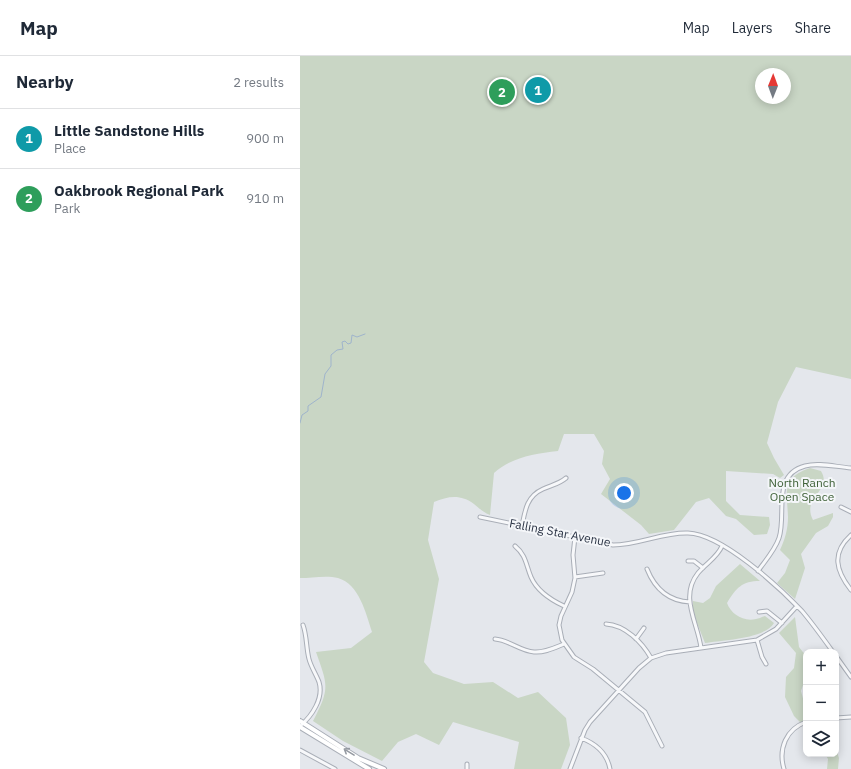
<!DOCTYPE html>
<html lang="en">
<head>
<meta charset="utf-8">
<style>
	body { margin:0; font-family:"IBM Plex Sans",sans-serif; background:#f6f6f7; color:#1f2937 }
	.controls { position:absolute; right:12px; bottom:12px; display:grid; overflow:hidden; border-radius:8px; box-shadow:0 2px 10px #0003 }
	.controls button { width:36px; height:36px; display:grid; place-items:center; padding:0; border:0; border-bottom:1px solid #e0e1e3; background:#fff; color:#1f2937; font:20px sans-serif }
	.compass { position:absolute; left:455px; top:12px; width:36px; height:36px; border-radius:50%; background:#fff; box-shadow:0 2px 10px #0003; rotate:1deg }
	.you { position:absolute; left:324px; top:437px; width:14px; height:14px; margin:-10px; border:3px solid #fff; border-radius:50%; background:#1a73e8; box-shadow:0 0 0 6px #1a73e833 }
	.badge { display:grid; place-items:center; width:26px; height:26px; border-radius:50%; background:#2563eb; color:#fff; font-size:13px; font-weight:700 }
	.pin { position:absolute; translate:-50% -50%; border:2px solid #fff; box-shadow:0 1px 4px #0006 }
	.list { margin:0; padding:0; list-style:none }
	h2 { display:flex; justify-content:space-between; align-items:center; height:52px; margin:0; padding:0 16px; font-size:17px }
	h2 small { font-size:13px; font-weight:400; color:#747a83 }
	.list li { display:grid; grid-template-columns:26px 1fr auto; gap:12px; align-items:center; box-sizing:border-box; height:60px; padding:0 16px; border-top:1px solid #e0e1e3 }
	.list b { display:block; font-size:15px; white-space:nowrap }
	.list p { margin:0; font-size:13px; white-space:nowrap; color:#747a83 }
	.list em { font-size:13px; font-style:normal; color:#747a83 }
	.icon { flex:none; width:22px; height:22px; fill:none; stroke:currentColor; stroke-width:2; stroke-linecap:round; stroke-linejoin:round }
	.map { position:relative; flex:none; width:551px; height:713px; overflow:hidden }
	header { display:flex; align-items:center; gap:24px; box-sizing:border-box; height:56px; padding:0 20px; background:#fff; border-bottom:1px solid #e0e1e3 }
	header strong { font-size:19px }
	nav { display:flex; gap:22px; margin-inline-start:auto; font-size:14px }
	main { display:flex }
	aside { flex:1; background:#fff }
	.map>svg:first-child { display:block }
	.green { fill:#c9d6c5; fill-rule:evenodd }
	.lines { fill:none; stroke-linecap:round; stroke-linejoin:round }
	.stream { stroke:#9fb4cc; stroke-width:1 }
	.minor-casing { stroke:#a9aeb7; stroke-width:5 }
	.secondary-casing { stroke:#a9aeb7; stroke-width:6 }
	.minor { stroke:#f7f8fa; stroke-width:3 }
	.secondary { stroke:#fff; stroke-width:4 }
	.oneway { stroke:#959aa2 }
	.labels { text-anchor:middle; stroke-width:4; stroke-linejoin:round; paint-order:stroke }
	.park-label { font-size:12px; fill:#3f6138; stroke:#f4f6f9 }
	.street-label { font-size:12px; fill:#2b3445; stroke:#f4f6f9 }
</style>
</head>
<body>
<header>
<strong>Map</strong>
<nav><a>Map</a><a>Layers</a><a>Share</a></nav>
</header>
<main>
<aside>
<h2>Nearby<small>2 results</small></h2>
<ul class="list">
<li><span class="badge" style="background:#0f9aa8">1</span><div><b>Little Sandstone Hills</b><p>Place</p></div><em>900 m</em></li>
<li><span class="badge" style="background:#2e9e5b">2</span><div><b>Oakbrook Regional Park</b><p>Park</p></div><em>910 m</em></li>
</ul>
</aside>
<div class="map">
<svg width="551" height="713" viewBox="0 0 551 713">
	<rect width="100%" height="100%" fill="#e4e7ec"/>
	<path class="green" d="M0,0H551V323L496,311L478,346L467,387L474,402L484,419L480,422L473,418L426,415V445L440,459L469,461L470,469L467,478L454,479L436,463L426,460L409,442L396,446L374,474L349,478L341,469L301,438L310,423L302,408L304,395L294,378H264L258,395C234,398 212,401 194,417L190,459C183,456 180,453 174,448C161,438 148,440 134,446L128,484L139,523L124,606L133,617L164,628L193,626L218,642L238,636L266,662L270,689L261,713H214L219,686L153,666L139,689L116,678L98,686L82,705L43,685L13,665C30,632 28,630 16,596L51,592L72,576C66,557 59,528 38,522C27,519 11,522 0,522ZM461,18H485V42H461Z
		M510,412L521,415C533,435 501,441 513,464L533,457V461L528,470L516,477L501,498L505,512L495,543L477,527L485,517L490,504L480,494C485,483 488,473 488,461C487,435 481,422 510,412Z
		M440,508L460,525C442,525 436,532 427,547C431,558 443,566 456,563C459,563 462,561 465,560L474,567C465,583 422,584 405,587L393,557V545L403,547L410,542L416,530Z
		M495,561L499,591L506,600V620L501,635L506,654V672L494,660L485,641L486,621L494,612L496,597L479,577Z
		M536,693L539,702L538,713H527L528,703L525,698H536Z"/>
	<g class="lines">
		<path class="stream" d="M0,367L2,359L8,355V350L21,341L25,318L31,310V299L37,294L43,293L42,286L45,285L48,288L51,287L52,279L57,281L65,278"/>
		<defs>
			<path id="minor" d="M541,451L551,456
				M180,461L313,489C339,489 363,476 388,477C422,478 479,531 502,555C513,568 523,582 533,596
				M222,470C225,454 227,440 243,433C252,429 259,428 266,422
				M551,479C531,497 536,515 551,534
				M275,481L273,499L275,522L272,536L261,560L259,569L262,584L274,601L293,613L345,656L362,690
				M215,490C226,499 226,509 231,521C237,535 251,544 264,550
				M388,505H394L403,512
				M347,513C355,533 368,545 390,546
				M458,515C465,505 475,494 479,482C487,458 471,419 505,410C519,406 536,411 551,412
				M275,521L303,517
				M459,556L467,555L482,567
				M306,568C325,569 342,586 351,602
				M195,583C209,584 220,595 234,596C244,597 254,592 264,588
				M336,583L344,572
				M457,584L462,601L466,608
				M401,592C398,567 379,541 398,517C406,507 417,502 422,490
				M536,600L551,621
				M536,662L551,661
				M0,670C12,660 24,642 19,626C16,618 11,611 9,603C6,591 7,580 3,569
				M281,682C297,688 307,697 310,713
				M0,694L35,713
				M167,713V708
				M270,713L285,674L290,666L339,612L351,602L366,597L457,584L476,573L497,550
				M484,713C478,693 486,673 506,666"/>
			<path id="secondary" d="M0,665L58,702L84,713
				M0,671L69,713"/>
		</defs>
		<use href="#minor" class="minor-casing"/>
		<use href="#secondary" class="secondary-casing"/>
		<use href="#minor" class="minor"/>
		<use href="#secondary" class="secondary"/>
	</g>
	<defs><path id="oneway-shaft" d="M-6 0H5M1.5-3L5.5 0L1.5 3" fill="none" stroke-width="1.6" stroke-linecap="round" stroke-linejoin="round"/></defs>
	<use class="oneway" href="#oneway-shaft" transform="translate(49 696) rotate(-148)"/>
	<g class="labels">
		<g class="park-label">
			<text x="502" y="431">North Ranch<tspan x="502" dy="14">Open Space</tspan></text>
		</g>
		<g class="street-label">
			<text transform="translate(260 477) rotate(11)" y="4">Falling Star Avenue</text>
		</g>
	</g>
</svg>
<div class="controls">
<button>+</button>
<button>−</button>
<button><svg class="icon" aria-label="layers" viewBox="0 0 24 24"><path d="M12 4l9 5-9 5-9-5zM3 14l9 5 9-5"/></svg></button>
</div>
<svg class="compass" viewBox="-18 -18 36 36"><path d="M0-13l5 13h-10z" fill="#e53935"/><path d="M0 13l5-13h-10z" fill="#747a83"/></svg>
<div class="you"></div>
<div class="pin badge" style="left:238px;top:34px;background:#0f9aa8">1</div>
<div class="pin badge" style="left:202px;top:36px;background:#2e9e5b">2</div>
</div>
</main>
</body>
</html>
